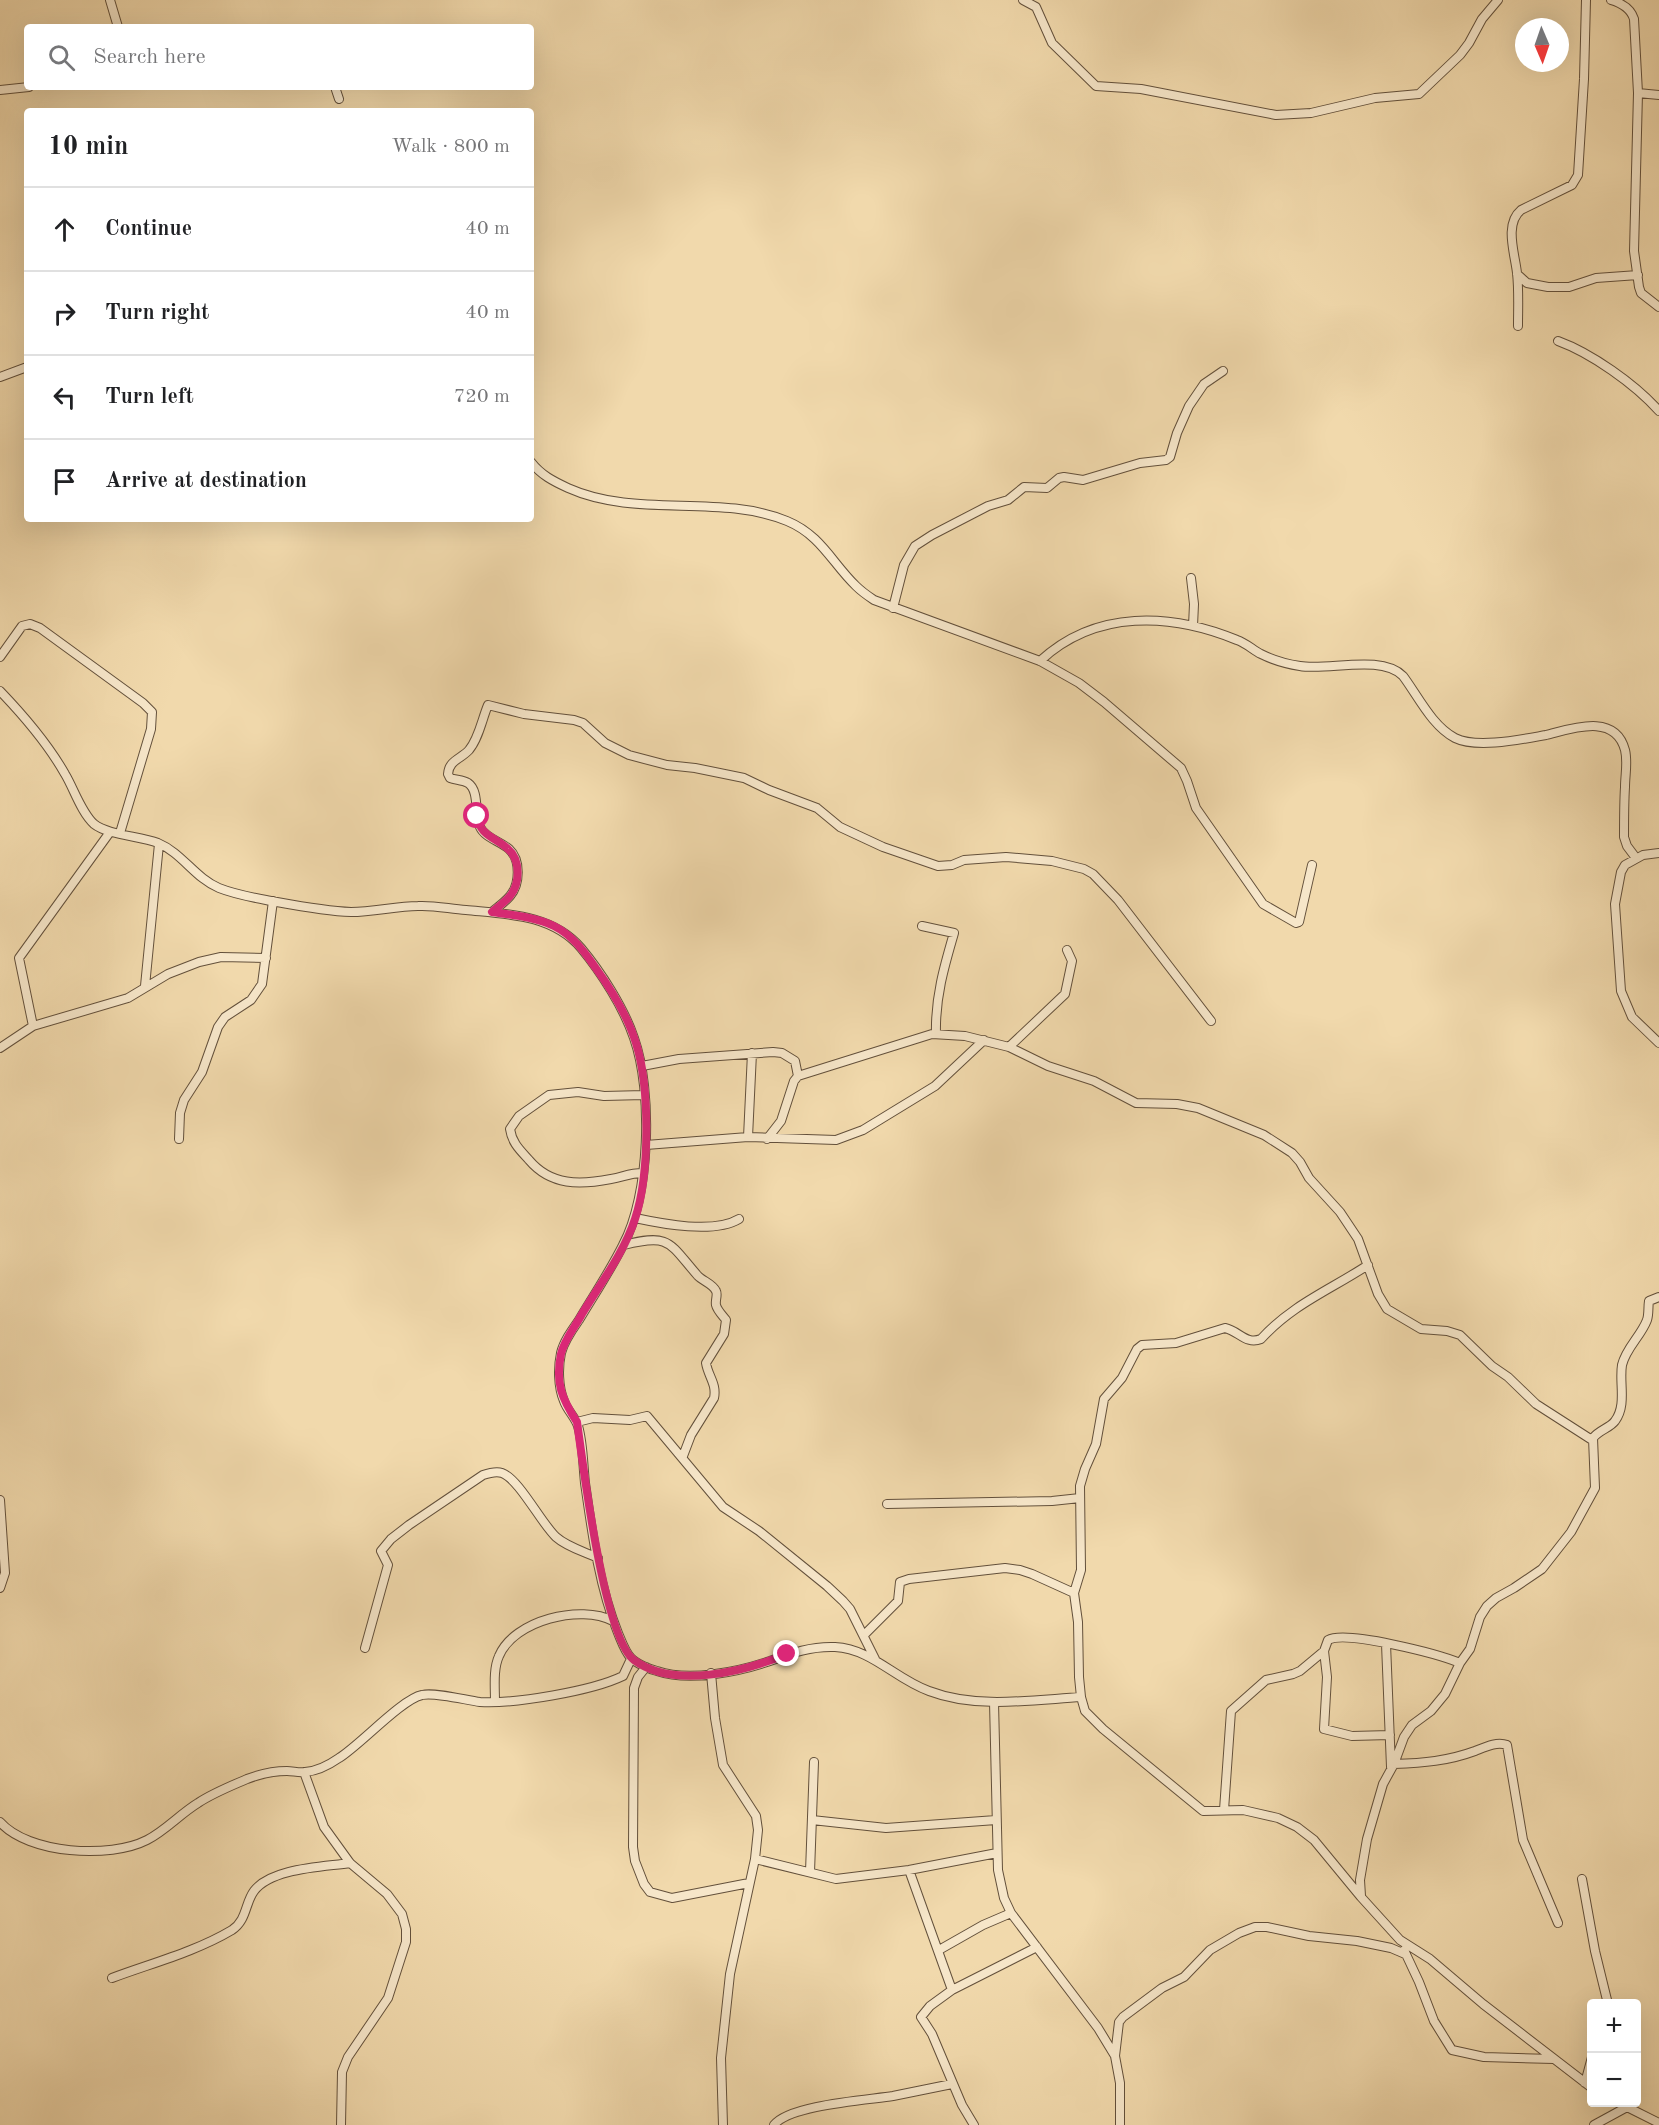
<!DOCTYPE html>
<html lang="en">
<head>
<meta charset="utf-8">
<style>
	body { margin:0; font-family:"Old Standard TT",serif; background:#f2f2f2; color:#202124 }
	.controls { position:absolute; right:18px; bottom:18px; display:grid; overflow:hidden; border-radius:6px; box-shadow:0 6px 24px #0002 }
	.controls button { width:54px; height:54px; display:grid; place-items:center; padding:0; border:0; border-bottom:2px solid #e0e0e0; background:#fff; color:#202124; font:30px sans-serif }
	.compass { position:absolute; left:1515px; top:18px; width:54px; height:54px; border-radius:50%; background:#fff; box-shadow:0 6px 24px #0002; rotate:178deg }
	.stop { position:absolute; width:18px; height:18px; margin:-14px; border:4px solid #db2777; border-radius:50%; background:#fff }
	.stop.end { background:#db2777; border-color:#fff; box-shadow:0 2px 6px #0008 }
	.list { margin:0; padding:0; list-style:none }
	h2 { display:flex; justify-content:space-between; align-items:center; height:78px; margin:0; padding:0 24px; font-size:26px }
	h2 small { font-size:20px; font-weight:400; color:#757577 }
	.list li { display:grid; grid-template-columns:39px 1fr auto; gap:18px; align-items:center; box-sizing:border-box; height:84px; padding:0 24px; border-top:2px solid #e0e0e0 }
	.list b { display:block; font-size:22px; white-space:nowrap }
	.list em { font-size:20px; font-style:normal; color:#757577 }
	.icon { flex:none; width:33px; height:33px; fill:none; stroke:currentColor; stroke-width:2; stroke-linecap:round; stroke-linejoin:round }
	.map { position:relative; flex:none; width:1659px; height:2125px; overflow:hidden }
	.search { position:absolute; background:#fff; box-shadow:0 6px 24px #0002; left:24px; top:24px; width:510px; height:66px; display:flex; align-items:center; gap:15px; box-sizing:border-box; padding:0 21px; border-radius:6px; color:#757577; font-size:22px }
	.panel { position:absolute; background:#fff; box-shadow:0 6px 24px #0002; left:24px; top:108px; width:510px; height:414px; border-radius:6px }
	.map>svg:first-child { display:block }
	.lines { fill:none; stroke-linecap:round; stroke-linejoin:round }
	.street-casing { stroke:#63503b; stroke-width:10 }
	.street { stroke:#f6e6c9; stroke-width:8 }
	.route { stroke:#db2777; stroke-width:8 }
</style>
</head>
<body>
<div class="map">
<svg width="1659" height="2125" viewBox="0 0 1659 2125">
	<rect width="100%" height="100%" fill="#f1d9ac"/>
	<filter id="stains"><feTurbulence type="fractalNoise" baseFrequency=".00333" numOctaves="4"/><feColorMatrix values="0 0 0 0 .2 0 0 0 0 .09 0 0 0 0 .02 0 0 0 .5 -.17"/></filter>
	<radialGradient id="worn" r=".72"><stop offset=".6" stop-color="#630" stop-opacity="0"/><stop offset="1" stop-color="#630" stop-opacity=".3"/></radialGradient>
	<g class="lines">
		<defs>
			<path id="street" d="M110,0L118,27
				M1023,0L1036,7L1052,43L1096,86L1141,89L1276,115L1311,113L1375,98L1419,94L1460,55L1469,43L1482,19L1498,0
				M1611,0C1621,3 1631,9 1634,19L1638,93L1634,251L1639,287L1641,293L1659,307
				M335,87L339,99
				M0,90L29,87
				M1638,93L1659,95
				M1517,274L1527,283L1548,287H1569L1596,278L1638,275
				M1518,326C1518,309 1519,290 1517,273C1515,254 1504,224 1521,210L1572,185L1578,175L1584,79L1586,0
				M1558,341C1591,353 1635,384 1659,411
				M0,377L27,367
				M531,462C541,475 553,481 568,488C637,519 719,493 787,521C821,535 832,563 856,586C861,591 868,596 874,600L1040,661L1079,683L1104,702L1181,768L1187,781L1196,808L1263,904L1296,923L1299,922L1312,865
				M1191,578L1194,604L1193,626
				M893,608L904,565L915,546L932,535L988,506L1008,500L1024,487L1047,488L1059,478L1064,477L1083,480L1140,463L1166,460L1170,457L1177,433L1189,406L1204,384L1223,371
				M0,657L22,626L30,624L40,628L143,703L152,712L151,729L120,833
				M1040,661C1096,609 1171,613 1237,640C1246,643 1253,650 1261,654C1273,660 1287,664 1300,666C1328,671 1381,654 1403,676C1418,696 1432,726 1455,738C1477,749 1523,739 1546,735C1571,729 1615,712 1625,750C1628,762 1625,775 1625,787C1624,803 1624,820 1624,837L1627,846L1636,858
				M0,691C24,716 48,744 65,774C74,789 81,812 94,824C108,835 139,836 158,843C182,853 195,878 219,888C234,894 250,897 266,900C294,905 323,911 351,912C374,912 396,906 418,906C434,905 450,909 466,910C506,914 552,914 581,948C601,972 624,1008 634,1038C653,1092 650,1195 623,1245C610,1271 594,1295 579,1320C572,1330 564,1341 561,1353C558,1367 558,1387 564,1401C567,1410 575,1417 578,1426C583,1443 583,1464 585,1483C592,1532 599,1586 618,1633C621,1640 625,1652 631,1658C637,1664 649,1669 657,1671C689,1682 738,1672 770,1661C792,1653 811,1646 835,1647C872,1649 895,1679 929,1691C976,1709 1032,1700 1081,1697
				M1659,853L1643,855L1625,865L1621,872L1615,904L1621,991L1632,1017L1659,1043
				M492,912C498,907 505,902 510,896C520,884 521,860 509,849C500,841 485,838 480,827C474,815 480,791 468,783C463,780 456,780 450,778L448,774C449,760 461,759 469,750C479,738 482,719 488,705L524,714L574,720L583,723L605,743L629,755L667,765L695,768L744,778L769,790L817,808L840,827L883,847L938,866L952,865L964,860L1006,857L1052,861L1084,869L1093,874L1118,900L1211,1021
				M922,926L954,933C944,967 935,998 936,1034
				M145,986L159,844
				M33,1026L19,958L110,832
				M1009,1047L1065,994L1072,961L1067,950
				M0,1048L33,1026L128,998L168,974L199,962L221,957L266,958
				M642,1066L679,1059L773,1052L782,1053L795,1061L798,1076
				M748,1137L752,1053
				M179,1139L180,1113L184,1100L202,1072L218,1027L225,1017L251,1000L262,984L273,901
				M767,1139L781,1121L794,1081L798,1076L932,1034L965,1036L1009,1047L1048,1066L1094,1081L1136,1103L1177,1104L1198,1108L1264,1135L1292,1153L1300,1162L1309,1178L1340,1212L1358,1239L1378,1294L1387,1309L1421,1329L1447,1331L1460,1335L1492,1366L1508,1377L1536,1404L1592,1440
				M646,1145L748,1137L836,1140L863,1130L935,1086L984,1040
				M643,1173C628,1173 624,1177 611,1179C580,1185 551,1186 529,1160C520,1150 512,1143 510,1129L519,1116L549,1095L578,1092L604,1096L644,1095
				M635,1218C663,1224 714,1234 739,1219
				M624,1245C671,1233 669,1243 698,1276C703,1281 713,1284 716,1291C718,1295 715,1300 716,1305C717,1310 723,1316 726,1320L724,1334L706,1363C708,1376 717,1384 714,1398L691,1435L683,1456
				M1368,1265C1330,1290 1293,1304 1261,1339C1246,1345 1239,1331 1225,1328L1176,1343L1142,1345L1137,1349L1122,1378L1104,1399L1096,1444L1085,1469L1080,1486L1081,1570L1074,1593L1078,1622L1079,1677L1081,1697L1085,1711L1103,1729L1203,1811L1243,1810L1278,1818L1297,1827L1314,1840L1361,1897L1400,1940L1430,1959L1483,2004L1592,2088
				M577,1422L593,1418L630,1420L647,1416L723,1507L759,1531L827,1586L843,1601L850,1609L875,1659
				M0,1500L5,1573L0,1588
				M887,1504L1052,1501L1080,1498
				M864,1635L898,1601L900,1582L909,1579L1005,1568L1020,1570L1032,1574L1074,1593
				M1386,1644L1391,1767
				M365,1648L388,1565L381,1551L391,1539L409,1525L483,1475C489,1473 496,1471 502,1473C519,1479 541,1523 556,1537C567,1547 585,1552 598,1558
				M646,1667L638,1677L634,1688L633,1847L635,1861L644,1884L650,1892L672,1898L749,1883
				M711,1673L715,1718L723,1765L756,1816L758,1830L755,1859L730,1974L721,2058L723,2125
				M495,1702C495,1687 493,1669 499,1656C514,1620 581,1604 613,1621
				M994,1702L998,1870L1004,1898L1011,1913L1098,2028L1115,2056L1120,2083V2125
				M1390,1735L1352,1736L1324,1729L1327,1677L1324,1651L1328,1640C1346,1630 1438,1654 1460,1663
				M1394,1764C1423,1763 1448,1761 1475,1751C1485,1747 1497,1741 1507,1745L1523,1840L1558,1923
				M304,1772L324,1827L350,1863L387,1894L402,1914L406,1929V1942L388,1998L348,2057L342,2072L341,2125
				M1224,1810L1231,1711L1266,1680L1293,1674L1300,1671L1324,1651
				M812,1820L886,1828L996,1820
				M0,1822C28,1854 110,1859 147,1840C165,1831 180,1814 198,1803C213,1793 231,1786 247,1779C260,1774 274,1771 287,1771C293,1771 299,1773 305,1772C318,1771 329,1765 339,1758C360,1745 402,1699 422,1695C435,1692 465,1700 480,1702C515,1704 592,1691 623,1676L631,1659
				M755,1859L836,1879L909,1870L997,1853
				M909,1870L952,1990
				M810,1872L814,1762
				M1582,1879L1595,1951L1608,2004
				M1361,1896L1360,1880L1367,1839L1383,1784L1394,1764L1404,1737L1412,1725L1431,1711L1445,1694L1460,1663L1470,1649L1480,1617L1487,1606L1496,1598L1514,1588L1542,1569L1571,1532L1595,1488L1593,1438C1599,1430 1610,1428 1615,1421C1627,1405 1619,1383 1622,1365C1626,1348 1641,1336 1647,1320C1649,1314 1648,1307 1649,1301L1659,1297
				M939,1950L983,1925L1011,1913
				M1404,1950L1419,1982L1434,2021L1452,2050L1484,2057L1554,2059
				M112,1978C152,1963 195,1952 232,1930C247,1920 245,1903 254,1891C271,1868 323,1867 350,1863
				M1115,2056L1119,2022L1123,2017L1162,1988L1184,1977L1210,1950L1239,1933L1255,1927H1267L1309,1936L1357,1941L1391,1948L1405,1954
				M1585,2083L1592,2057
				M1617,2102L1659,2123
				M774,2125C789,2105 867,2100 893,2096C913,2092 933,2088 952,2084
				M974,2125L962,2105L932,2034L921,2017L930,2006L952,1990L1037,1947
				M1594,2125L1627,2107"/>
		</defs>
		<use href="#street" class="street-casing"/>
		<use href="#street" class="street"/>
	</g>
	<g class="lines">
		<path class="route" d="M477,816C480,836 495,837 508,849C521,860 520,884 510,896C505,902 498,907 492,912C512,915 536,917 554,926C572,935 584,951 595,967C611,989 628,1017 636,1043C650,1088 650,1174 635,1219C624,1253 600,1284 582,1314C575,1327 564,1340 561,1354C555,1383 562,1399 577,1422C583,1464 604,1638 634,1660C674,1690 745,1671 787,1654"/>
	</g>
	<rect width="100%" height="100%" filter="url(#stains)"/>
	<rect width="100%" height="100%" fill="url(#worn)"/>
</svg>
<div class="controls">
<button>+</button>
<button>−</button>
</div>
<svg class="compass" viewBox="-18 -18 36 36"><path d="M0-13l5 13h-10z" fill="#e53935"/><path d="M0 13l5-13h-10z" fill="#757577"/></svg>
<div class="stop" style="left:477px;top:816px"></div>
<div class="stop end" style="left:787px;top:1654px"></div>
<div class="search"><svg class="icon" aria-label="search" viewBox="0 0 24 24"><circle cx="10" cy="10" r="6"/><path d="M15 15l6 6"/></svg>Search here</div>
<section class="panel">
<h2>10 min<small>Walk · 800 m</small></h2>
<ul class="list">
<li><svg class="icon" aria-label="ahead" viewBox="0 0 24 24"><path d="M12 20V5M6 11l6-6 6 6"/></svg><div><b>Continue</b></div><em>40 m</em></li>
<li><svg class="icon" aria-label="right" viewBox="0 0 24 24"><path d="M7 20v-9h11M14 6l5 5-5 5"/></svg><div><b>Turn right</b></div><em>40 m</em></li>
<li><svg class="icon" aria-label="left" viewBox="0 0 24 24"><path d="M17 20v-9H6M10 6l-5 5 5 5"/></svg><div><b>Turn left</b></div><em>720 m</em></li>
<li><svg class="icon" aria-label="arrive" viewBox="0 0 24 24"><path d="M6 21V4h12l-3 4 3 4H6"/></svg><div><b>Arrive at destination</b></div></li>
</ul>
</section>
</div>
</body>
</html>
